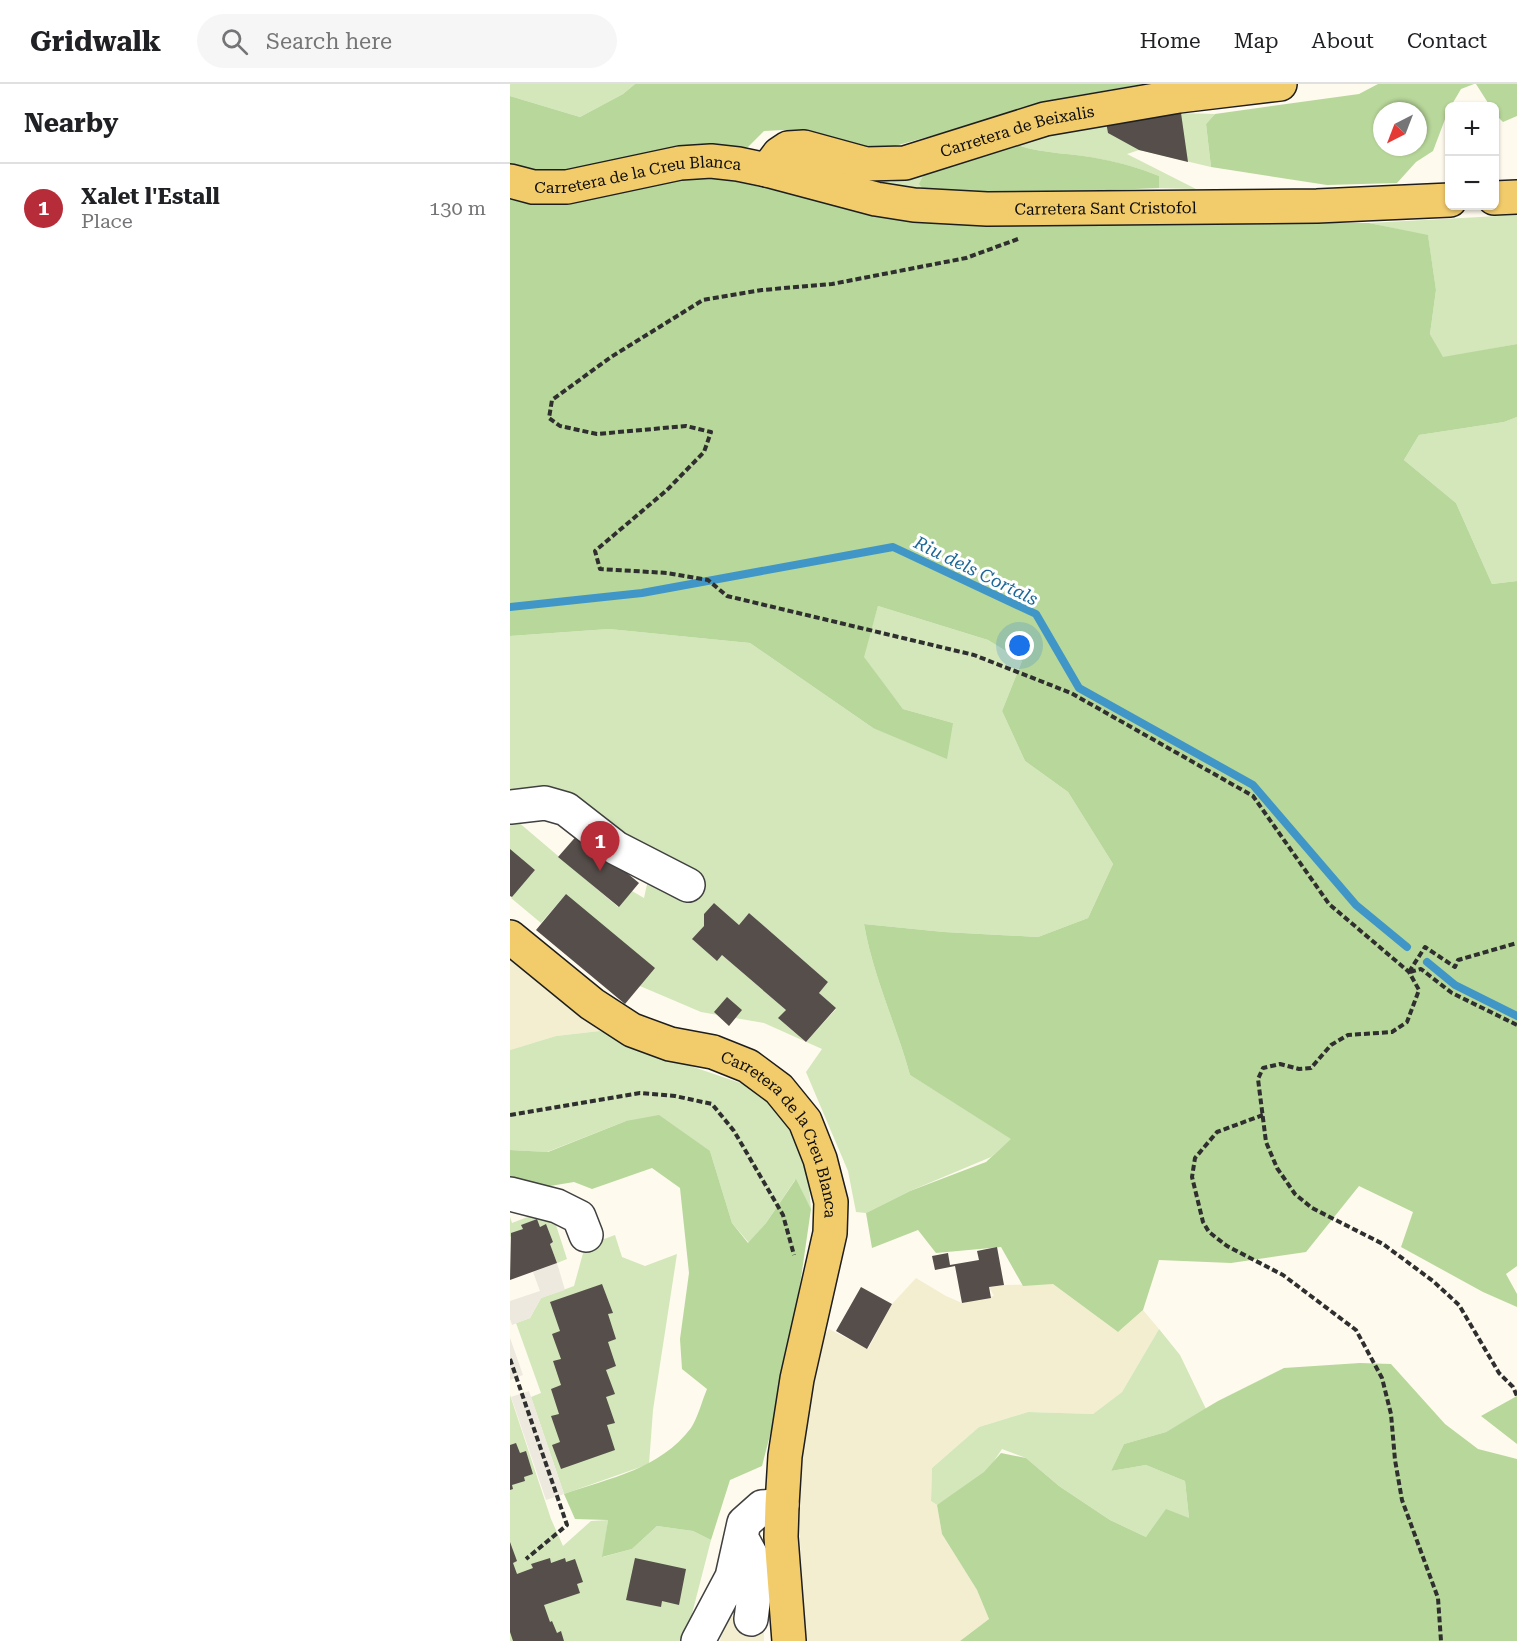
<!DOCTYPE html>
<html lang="en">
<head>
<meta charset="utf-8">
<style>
	body { margin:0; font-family:"Roboto Serif",serif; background:#f6f6f6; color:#202124 }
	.controls { position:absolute; right:18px; top:18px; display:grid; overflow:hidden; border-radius:9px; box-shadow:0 2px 4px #0004 }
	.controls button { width:54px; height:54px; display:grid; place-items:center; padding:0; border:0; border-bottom:2px solid #e0e0e0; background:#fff; color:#202124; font:30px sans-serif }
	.compass { position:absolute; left:863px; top:18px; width:54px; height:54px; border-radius:50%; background:#fff; box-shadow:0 2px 4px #0004; rotate:222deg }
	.you { position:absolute; left:510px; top:562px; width:21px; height:21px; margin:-15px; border:4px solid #fff; border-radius:50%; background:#1a73e8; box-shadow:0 0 0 9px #1a73e833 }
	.badge { display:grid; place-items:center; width:39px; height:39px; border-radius:50%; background:#b72c39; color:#fff; font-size:20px; font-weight:700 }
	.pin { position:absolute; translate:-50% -50px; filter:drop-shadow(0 2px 3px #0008) }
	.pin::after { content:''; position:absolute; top:32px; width:21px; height:18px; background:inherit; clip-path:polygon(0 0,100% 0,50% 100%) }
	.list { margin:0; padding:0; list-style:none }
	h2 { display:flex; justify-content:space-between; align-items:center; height:78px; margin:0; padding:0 24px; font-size:26px }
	h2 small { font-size:20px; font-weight:400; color:#757577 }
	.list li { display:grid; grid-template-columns:39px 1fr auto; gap:18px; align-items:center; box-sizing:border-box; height:90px; padding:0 24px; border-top:2px solid #e0e0e0 }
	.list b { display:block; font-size:22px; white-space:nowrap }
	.list p { margin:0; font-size:20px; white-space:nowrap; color:#757577 }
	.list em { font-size:20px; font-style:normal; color:#757577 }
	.icon { flex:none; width:33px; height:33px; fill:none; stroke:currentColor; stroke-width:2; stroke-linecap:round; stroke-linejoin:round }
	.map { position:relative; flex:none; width:1007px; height:1557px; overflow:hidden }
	header { display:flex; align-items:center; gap:36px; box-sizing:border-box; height:84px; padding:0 30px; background:#fff; border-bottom:2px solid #e0e0e0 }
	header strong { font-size:28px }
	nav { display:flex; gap:33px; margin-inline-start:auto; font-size:21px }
	.search { width:420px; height:54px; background:#f6f6f6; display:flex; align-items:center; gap:15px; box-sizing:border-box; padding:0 21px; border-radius:33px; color:#757577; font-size:22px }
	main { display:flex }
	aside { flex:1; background:#fff }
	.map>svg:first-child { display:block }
	.farmland { fill:#f3eed0 }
	.green { fill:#d3e7ba; fill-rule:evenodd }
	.forest { fill:#b8d79a; fill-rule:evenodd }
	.plaza { fill:#eee9de }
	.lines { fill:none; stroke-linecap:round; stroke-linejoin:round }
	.stream { stroke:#4097c7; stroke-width:8 }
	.building { fill:#554e4a }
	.minor-casing { stroke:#404040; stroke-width:36 }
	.major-casing { stroke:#1e1e1e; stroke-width:36 }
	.path { stroke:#2f2f2f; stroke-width:4; stroke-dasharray:6 3; stroke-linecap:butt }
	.minor { stroke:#fff; stroke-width:33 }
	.major { stroke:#f2cb6b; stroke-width:33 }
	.labels { text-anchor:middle; stroke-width:6; stroke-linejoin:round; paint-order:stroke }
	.street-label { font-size:16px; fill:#0d0d0d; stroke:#fff }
	.water-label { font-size:18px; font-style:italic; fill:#1c6999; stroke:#fff }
</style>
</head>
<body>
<header>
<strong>Gridwalk</strong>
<div class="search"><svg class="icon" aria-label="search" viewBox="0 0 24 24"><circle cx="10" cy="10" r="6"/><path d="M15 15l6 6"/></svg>Search here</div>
<nav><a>Home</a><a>Map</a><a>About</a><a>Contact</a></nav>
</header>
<main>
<aside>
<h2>Nearby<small></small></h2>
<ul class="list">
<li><span class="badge">1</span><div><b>Xalet l'Estall</b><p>Place</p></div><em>130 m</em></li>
</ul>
</aside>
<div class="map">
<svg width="1007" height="1557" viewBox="0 0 1007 1557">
	<rect width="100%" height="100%" fill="#fefaee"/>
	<path class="farmland" d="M0,873L65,927L90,947L46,952L0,966Z
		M406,1194L436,1212L452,1219L484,1212L479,1203L494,1201L543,1200L608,1248L633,1226L649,1245L612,1308L583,1330L518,1328L469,1343L422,1384L421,1417L427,1421L432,1450L467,1506L479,1535L450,1557H295L288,1415L292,1323L306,1265L319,1245L358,1265L382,1220Z
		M222,1532L254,1537V1557H210L215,1539Z"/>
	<path class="green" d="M0,0H125L113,10L70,33L0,12Z
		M671,29L705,30L696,40L701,83L629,66L617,70L686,105L649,104V92C630,84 610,79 590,75C563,69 534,70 507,61L559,45Z
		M326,89L381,98L414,90L416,108L396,107Z
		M1007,131V260L933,274L920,250L926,206L918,152L859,139Z
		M1007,333V497L982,500L946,419L894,376L909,351L994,338Z
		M368,522L478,556L512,577L492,627L515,677L558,708L603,780L578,834L528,853L434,848L354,840C363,892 386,940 400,991L502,1055L481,1073L400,1107L356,1129L346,1128L338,1087L296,988L312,965L254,939L191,928L130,902L56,810L31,839L1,814L25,786L0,766V731L108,823L122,807L134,814L138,796L191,797L0,713V552L99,545L240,559L363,644L443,639L393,625L353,573ZM204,819L229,841L239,829L318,898L309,909L326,925L296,958L269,935L276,926L212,871L206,876L183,856L194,842V830Z
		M90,947L125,963L242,1003L274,1034L297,1079L301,1125L285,1096L256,1139L239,1159L222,1139L200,1067L116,1037L37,1068L0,1066V966L46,952Z
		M28,1129L45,1138L57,1175L47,1179L40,1160L43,1158L36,1141L30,1143L27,1135L12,1141L13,1145L0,1153V1133L2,1139Z
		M105,1151L112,1173L135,1182L167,1170L143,1326L139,1380L54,1410L21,1313L31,1309L6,1239L20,1234L31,1214L64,1202L75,1162Z
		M649,1245L670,1271L696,1325L656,1348L614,1360L601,1387L636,1381L675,1397L679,1434L636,1453L600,1436L549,1402L516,1374L492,1365L473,1393L427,1421L421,1417L422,1384L469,1343L518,1328L583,1330L612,1308Z
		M0,1311L41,1435L53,1462L81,1437L98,1436L93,1473L122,1465L147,1442L183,1447L201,1456L175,1557H0Z"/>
	<path class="forest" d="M125,0H633L564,12L367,67L337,64L273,46L254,47L238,63L83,86L37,88L0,81V12L70,33L113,10Z
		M868,0H964L951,5L941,22H940L923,67L906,78L887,99L817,101L701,83L696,40L705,30L849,10ZM872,27H908V63H872Z
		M966,0H1007V32L993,38L985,30L984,22H980Z
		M507,61C534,70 563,69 591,75C611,79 630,84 649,92V104L499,110L416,108L409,100L414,90Z
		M163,94L213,95L289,111L371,131L528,141L739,138L859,139L918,151L926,206L920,250L933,273L1007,260V333L994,338L909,351L894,376L946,419L982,500L1007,497V1182L996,1190L1007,1210V1223L973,1208L891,1163L903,1128L849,1102L796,1168L721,1179L649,1176L633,1226L608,1248L543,1200L513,1202L491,1163L426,1169L408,1146L362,1164L356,1129L400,1107L476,1078L501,1055L400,991C386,940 363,892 354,840L434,848L528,853L578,834L603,780L558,708L515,677L492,627L512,577L478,556L368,522L354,573L393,625L443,639L437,675L363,644L240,559L99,545L0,552V110Z
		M149,1031L200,1067L222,1139L238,1159L256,1139L286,1095L301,1125L291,1194L269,1316L252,1382L220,1396L201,1456L183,1447L147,1442L122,1465L92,1473L98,1436L65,1435L54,1410C100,1394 150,1385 181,1344C188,1333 192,1317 197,1305L172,1285L170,1255L179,1189L170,1104L142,1084L82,1105L64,1098L22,1105L0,1096V1066L38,1068L116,1037Z
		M850,1279L881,1280L935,1340L968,1365L1007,1375V1557H450L479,1535L467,1506L432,1450L427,1421L474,1388L491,1369L516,1374L549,1402L600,1436L636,1453L656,1425L679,1434L675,1397L636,1381L601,1387L614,1360L656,1348L708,1317L774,1284Z
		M1007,1312V1360L971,1332Z"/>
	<path class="plaza" d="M47,1179L55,1206L31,1214L20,1234L2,1241L0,1235V1217L30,1207L23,1188Z
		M0,1254L13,1291L0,1296Z
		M19,1307L54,1410L36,1416L1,1313Z"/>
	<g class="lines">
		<path class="stream" d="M0,523L132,509L383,463L526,530L569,604L743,701L846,821L897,863
			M917,878L945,901L1007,932"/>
	</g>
	<path class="building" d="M671,29L678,78L629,66L598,49L596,38Z
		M69,749L129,799L109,823L48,773Z
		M0,765L25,786L2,813L0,812Z
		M56,810L145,884L115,920L26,846Z
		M204,819L229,841L239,829L318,898L309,909L326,924L296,958L268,934L276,926L212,871L207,877L182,855L194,842V830Z
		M217,913L232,926L219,942L204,928Z
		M27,1135L30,1143L36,1140L43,1158L40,1160L47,1179L0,1196L1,1149L13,1145L11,1141Z
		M487,1163L494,1201L479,1203L481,1214L452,1219L445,1182L425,1186L422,1172L438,1169L440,1181L469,1176L467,1167Z
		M92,1200L103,1229L98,1230L106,1255L98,1258L106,1282L96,1286L105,1310L96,1313L105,1339L97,1341L105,1366L51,1385L42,1361L50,1358L41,1332L49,1330L41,1305L51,1301L43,1277L51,1275L42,1250L50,1247L40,1218Z
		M351,1203L382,1220L357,1265L326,1247Z
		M6,1359L10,1369L16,1367L23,1390L14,1393L15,1397L2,1401L3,1405L0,1406V1361Z
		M0,1458L7,1477L3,1479L7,1490L23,1484L21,1480L40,1474L41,1479L55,1474L56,1478L65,1475L73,1498L67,1500L70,1509L34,1521L40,1538L42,1537L47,1549L51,1547L54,1557H3L0,1548Z
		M125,1474L176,1485L169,1521L152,1517L151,1523L116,1516Z"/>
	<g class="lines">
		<defs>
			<path id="minor" d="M0,723L35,719L56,725L106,764L178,801
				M0,1110L47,1122L69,1133L76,1151
				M231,1453L243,1475L247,1489L241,1535
				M188,1557L222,1493L234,1439L252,1423L272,1421"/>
			<g id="major">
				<path id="s1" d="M257,86L269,70L278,64L294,63L356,80L395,79L535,35L669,12L770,0"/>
				<path id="s2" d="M0,97L23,103H57L170,79L201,77L228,80L257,86L366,115L404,121L477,125L807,122L940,116"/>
				<path d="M984,114L1007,113"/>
				<path id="s3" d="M0,853L82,920L122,946L160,960L203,968L238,982L269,1005L295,1037L310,1075L321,1118L320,1149L287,1295L275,1372L272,1421L271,1453L279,1557"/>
			</g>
		</defs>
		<use href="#minor" class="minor-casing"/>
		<use href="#major" class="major-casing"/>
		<path class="path" d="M508,155L456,174L322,200L252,206L193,216L101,273L42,316L39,334L50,342L87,350L176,342L201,348L194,368L157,406L85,467L90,485L157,489L198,496L217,512L464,571L561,609L743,712L819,820L899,888L909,906L897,938L882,948L838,951L821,961L801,984L789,985L770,980L753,984L748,995L756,1058L767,1084L785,1110L802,1124L873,1160L923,1197L949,1221L989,1289L1003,1303L1007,1312
			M899,888L915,863L945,883L948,876L1007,859
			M900,888L911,885L942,909L1007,941
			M0,1031L130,1009L165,1012L202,1020L224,1047L273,1131L284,1171
			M753,1031L707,1048L685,1074L682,1093L693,1138L699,1148L717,1162L773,1191L846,1246L872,1294L881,1330L885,1376L892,1416L928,1514L931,1557
			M0,1275L57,1441L16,1475"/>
		<use href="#minor" class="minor"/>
		<use href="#major" class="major"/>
	</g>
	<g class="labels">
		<g class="street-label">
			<text dy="6" stroke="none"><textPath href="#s1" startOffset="267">Carretera de Beixalis</textPath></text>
			<text dy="6" stroke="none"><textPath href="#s2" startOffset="130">Carretera de la Creu Blanca</textPath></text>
			<text dy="6" stroke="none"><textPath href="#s2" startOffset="604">Carretera Sant Cristofol</textPath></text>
			<text dy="6" stroke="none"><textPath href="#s3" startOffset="352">Carretera de la Creu Blanca</textPath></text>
		</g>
		<g class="water-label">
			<text transform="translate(466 487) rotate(26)" y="6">Riu dels Cortals</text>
		</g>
	</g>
</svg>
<div class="controls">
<button>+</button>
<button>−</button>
</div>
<svg class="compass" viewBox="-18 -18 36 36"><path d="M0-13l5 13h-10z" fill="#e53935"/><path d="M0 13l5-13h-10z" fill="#757577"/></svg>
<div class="you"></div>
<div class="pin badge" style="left:90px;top:787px">1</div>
</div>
</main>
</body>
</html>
